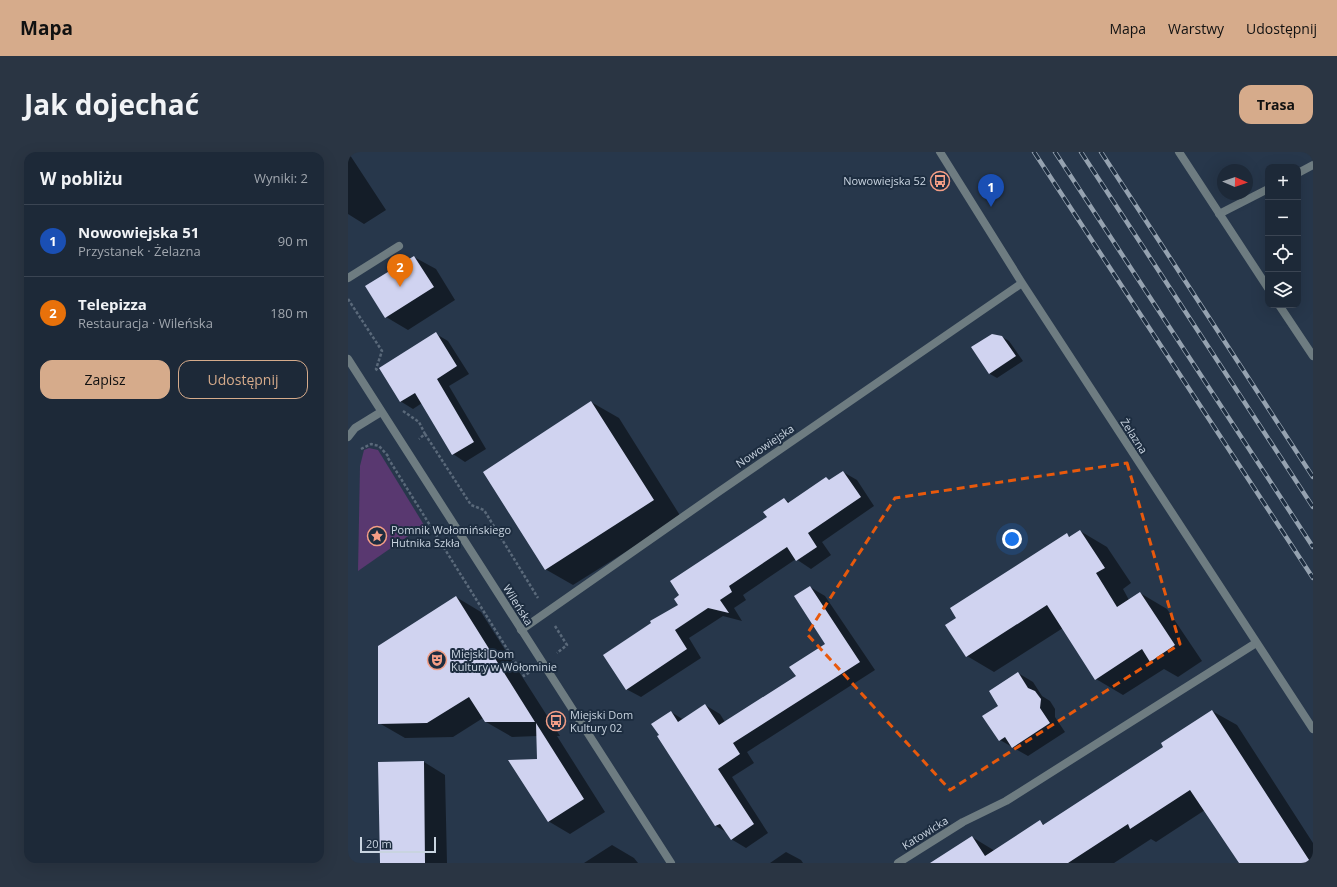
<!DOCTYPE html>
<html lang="pl">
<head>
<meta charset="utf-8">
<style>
	body { margin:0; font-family:"Open Sans",sans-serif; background:#2a3543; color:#f1f3f6 }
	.controls { position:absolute; right:12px; top:12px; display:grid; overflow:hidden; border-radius:8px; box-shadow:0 4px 16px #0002 }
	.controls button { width:36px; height:36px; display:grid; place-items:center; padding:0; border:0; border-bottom:1px solid #3b4553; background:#1d2938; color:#f1f3f6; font:20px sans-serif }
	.compass { position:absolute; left:869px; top:12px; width:36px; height:36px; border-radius:50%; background:#1d2938; box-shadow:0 4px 16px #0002; rotate:92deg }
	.scale { position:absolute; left:12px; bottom:10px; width:76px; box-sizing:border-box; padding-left:4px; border:2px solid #c9d4e0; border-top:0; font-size:11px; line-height:14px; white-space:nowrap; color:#c9d4e0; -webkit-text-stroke:3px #1d2d40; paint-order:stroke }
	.you { position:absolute; left:664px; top:387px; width:14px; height:14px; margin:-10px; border:3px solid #fff; border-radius:50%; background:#1a73e8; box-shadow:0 0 0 6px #1a73e833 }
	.badge { display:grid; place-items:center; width:26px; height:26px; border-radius:50%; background:#d6ab8b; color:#fff; font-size:13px; font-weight:700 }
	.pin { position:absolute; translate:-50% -33px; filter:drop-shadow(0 1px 2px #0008) }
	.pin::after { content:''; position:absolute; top:21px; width:14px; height:12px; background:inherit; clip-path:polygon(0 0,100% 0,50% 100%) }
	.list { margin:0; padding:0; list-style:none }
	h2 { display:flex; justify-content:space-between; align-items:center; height:52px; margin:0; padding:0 16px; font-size:17px }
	h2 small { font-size:13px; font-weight:400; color:#a0a6ae }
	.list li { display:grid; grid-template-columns:26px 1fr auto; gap:12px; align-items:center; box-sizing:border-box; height:72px; padding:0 16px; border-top:1px solid #3b4553 }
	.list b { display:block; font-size:15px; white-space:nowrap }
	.list p { margin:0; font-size:13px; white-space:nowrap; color:#a0a6ae }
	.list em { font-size:13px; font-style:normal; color:#a0a6ae }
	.actions { display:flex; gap:8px; padding:12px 16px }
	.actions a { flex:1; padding:9px 0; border:1px solid #d6ab8b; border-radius:12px; text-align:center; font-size:14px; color:#d6ab8b }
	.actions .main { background:#d6ab8b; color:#111 }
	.icon { flex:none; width:22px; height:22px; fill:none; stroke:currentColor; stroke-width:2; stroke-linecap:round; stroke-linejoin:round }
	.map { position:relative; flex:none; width:965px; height:711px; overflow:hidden; border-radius:12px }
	header { display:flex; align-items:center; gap:24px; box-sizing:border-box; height:56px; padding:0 20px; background:#d6ab8b; color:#111 }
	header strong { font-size:19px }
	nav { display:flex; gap:22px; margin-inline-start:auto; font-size:14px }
	.intro { display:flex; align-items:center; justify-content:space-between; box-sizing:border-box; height:96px; padding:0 24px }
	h1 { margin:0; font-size:28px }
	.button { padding:10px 18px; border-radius:12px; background:#d6ab8b; color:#111; font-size:14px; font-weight:700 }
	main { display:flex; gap:24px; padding:0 24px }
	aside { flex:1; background:#1d2938; border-radius:12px; box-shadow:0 4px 16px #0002 }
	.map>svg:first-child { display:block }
	.green { fill:#593870 }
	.shadow { fill:#0007 }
	.building { fill:#d0d3f0 }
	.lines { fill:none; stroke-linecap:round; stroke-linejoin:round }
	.path { stroke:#5a697a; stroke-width:2.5; stroke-dasharray:3 2; stroke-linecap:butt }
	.service { stroke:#6e7c81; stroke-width:8 }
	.minor { stroke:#6e7c81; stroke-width:8 }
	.tertiary { stroke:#6e7c81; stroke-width:8 }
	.rail-casing { stroke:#95a2b0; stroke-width:4.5 }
	.rail { stroke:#1d2d40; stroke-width:3; stroke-dasharray:9; stroke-linecap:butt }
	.marked { fill:none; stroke:#e8590c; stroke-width:3; stroke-dasharray:8 5; stroke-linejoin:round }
	.labels { text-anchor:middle; stroke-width:4; stroke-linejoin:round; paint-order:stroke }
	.poi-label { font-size:11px; fill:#c9d4e0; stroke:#1d2d40; text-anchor:start }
	.street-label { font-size:11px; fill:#c9d4e0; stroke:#1d2d40 }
</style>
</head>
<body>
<header>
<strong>Mapa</strong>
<nav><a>Mapa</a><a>Warstwy</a><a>Udostępnij</a></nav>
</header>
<div class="intro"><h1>Jak dojechać</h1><a class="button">Trasa</a></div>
<main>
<aside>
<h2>W pobliżu<small>Wyniki: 2</small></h2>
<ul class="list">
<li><span class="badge" style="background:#1a4fb4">1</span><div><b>Nowowiejska 51</b><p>Przystanek · Żelazna</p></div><em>90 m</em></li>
<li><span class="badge" style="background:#e8710a">2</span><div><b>Telepizza</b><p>Restauracja · Wileńska</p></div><em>180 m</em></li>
</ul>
<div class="actions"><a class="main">Zapisz</a><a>Udostępnij</a></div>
</aside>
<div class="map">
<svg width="965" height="711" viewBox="0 0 965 711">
	<rect width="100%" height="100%" fill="#27374b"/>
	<path class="green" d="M21,296L30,298L76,373L10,419L12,314L16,298Z"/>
	<path class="shadow" d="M0,0L38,58L16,72L0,62Z
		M66,105L88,117L107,148L60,178L38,165Z
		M88,182L100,189L121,222L101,234L138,297L117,310L105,302L74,251L65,257L52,249Z
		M654,185L661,189L675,209L649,226L642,222L624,196Z
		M243,250L271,266L333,365L225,433L197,417Z
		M495,320L509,328L526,354L474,390L483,403L463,417L448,407L395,443L398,448L386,456L394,469L375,464L341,486L353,506L293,545L278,537L331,453L420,365L436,347L443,351L478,326L482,329Z
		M732,379L759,395L783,431L775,437L781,448L792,441L819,457L854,509L830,525L816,517L775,543L748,527L715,476L646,520L619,504L609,466L719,383L723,385Z
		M462,435L477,444L527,518L399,600L406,611L384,625L420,681L398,696L383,687L378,680L368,674L311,584L323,560L336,568L357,553L372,562L377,570L449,525L479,492Z
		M108,445L133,460L212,584H209L257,660L222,682L200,669L190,608L189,584L164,585L138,570L135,566L105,585L57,586L31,571Z
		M670,521L685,530L694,544L702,549L707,557V565L717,580L680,604L652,588V555Z
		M864,559L889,573L965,691V711H891L857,658L808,690L803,687L766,711H584L624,685L647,699L692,670L697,673L816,596Z
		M76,610L97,623L99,711H33Z
		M264,693L286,706L290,711H236Z
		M438,700L453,708L455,711H422Z"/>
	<path class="building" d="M66,104L86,135L37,166L17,134Z
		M88,180L109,214L89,227L126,290L104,303L67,241L52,250L31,216Z
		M644,182L654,184L668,204L641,222L623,195Z
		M243,249L306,348L197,418L135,320Z
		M495,319L513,345L460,381L469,395L448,409L439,395L381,434L384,440L372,448L381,461L360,456L327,478L339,497L278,538L255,503L303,471L302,469L330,453L326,447L331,443L322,429L419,365L415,360L436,346L440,351L478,325L481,328Z
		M732,378L757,416L748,421L769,455L792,440L827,493L802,510L794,497L747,528L699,453L618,505L597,473L608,466L602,456L719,381L721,385Z
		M462,434L512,510L385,591L392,602L370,617L406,672L383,688L372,672L367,674L309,584L311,583L303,572L323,559L330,570L357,552L371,573L448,524L441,515L477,492L446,444Z
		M108,444L187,570H137L121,545L79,571L30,572V494Z
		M670,520L680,536L687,539L693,547L692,556L702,571L664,596L657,585L651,589L634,564L650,554L641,539Z
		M864,558L963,711H891L842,638L782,677L780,672L720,711H582L624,684L637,704L692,668L695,673L815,595L813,591Z
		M188,571L236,647L200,670L160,608L189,607Z
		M76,609L77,711H32L30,610Z"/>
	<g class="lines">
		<path class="path" d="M0,147L34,199L28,217L30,219
			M55,259L71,270L77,282L71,287
			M77,282L123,353L136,358L190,446
			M13,297L23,292L31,294L41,305
			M40,306L176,524L182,520
			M207,474L219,493L209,501"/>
		<path class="service" d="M0,126L51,94
			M550,711L615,670L658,649L908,491"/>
		<path class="minor" d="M592,0L674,131L965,577
			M831,0L920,136
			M950,21L965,13
			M871,62L920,37
			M931,153L965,204
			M0,285L7,276L33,260
			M173,478L369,341L674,131"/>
		<path class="tertiary" d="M0,207L323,711"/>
		<defs>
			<path id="rail" d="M686,0L965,426
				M707,0L965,395
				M733,0L965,355
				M753,0L965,325"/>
		</defs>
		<use href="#rail" class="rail-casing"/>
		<use href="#rail" class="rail"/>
	</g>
	<path class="marked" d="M779,311L832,492L602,638L459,482L547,346Z"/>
	<defs>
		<symbol id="bus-ring" viewBox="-11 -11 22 22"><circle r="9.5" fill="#1d2d40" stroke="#f49e86" stroke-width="1.5"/><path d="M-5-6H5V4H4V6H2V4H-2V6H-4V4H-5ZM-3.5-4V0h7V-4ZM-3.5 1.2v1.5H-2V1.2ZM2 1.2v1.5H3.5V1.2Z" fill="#f49e86"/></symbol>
		<symbol id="sight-ring" viewBox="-11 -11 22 22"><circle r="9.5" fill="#1d2d40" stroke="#f49e86" stroke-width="1.5"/><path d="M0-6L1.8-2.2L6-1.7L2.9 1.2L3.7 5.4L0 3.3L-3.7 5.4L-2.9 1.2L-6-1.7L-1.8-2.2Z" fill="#f49e86"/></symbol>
		<symbol id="theatre-ring" viewBox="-11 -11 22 22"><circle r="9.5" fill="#1d2d40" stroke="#f49e86" stroke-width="1.5"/><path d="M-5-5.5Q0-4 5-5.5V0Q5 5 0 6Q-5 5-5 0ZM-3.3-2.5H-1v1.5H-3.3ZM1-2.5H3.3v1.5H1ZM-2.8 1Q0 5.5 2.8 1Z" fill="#f49e86"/></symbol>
	</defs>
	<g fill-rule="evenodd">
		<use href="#bus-ring" x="581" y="18" width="22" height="22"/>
		<use href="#sight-ring" x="18" y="373" width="22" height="22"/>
		<use href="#theatre-ring" x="78" y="497" width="22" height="22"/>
		<use href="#bus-ring" x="197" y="558" width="22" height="22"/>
	</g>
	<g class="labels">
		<g class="poi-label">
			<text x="578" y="33" text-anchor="end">Nowowiejska 52</text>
			<text x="43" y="382">Pomnik Wołomińskiego<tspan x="43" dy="13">Hutnika Szkła</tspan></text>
			<text x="103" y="506">Miejski Dom<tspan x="103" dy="13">Kultury w Wołominie</tspan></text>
			<text x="222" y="567">Miejski Dom<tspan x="222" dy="13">Kultury 02</tspan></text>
		</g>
		<g class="street-label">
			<text transform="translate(786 284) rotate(57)" y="4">Żelazna</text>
			<text transform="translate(417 294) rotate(-34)" y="4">Nowowiejska</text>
			<text transform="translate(170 453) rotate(58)" y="4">Wileńska</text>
			<text transform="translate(577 681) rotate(-32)" y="4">Katowicka</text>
		</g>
	</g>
</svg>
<div class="controls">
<button>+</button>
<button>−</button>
<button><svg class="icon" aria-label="locate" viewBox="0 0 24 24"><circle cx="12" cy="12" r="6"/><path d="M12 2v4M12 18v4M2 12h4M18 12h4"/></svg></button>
<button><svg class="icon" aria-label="layers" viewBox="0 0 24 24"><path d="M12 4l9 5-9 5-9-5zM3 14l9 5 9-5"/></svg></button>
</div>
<svg class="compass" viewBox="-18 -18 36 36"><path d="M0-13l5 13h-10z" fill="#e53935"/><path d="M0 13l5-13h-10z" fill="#a0a6ae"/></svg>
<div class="scale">20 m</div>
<div class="you"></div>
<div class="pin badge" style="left:643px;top:55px;background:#1a4fb4">1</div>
<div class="pin badge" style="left:52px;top:135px;background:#e8710a">2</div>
</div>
</main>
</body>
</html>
